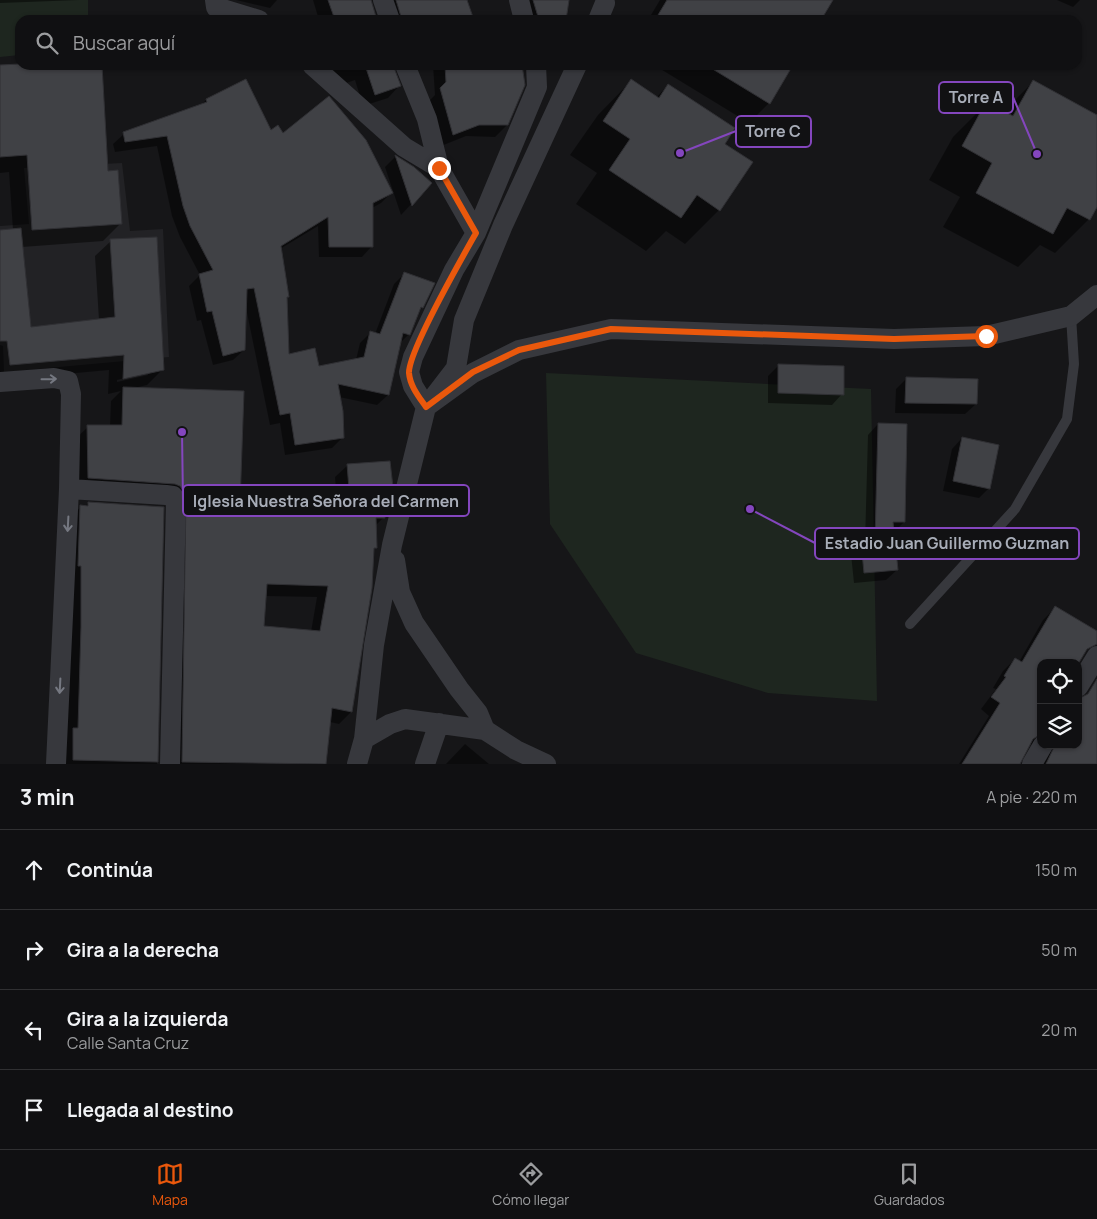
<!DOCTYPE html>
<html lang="es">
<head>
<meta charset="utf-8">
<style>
	body { margin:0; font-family:Manrope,sans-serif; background:#19191b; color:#f1f3f6 }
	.controls { position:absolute; right:15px; bottom:15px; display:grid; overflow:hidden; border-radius:10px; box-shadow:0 1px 4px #0004 }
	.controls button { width:45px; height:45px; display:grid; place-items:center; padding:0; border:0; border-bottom:1px solid #303032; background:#101012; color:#f1f3f6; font:25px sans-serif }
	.stop { position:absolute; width:15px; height:15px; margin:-11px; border:4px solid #ea580c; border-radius:50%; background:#fff }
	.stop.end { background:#ea580c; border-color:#fff; box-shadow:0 1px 5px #0008 }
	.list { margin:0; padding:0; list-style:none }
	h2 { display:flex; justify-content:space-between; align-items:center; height:65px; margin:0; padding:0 20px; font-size:21px }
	h2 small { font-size:16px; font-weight:400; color:#9c9d9f }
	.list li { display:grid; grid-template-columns:32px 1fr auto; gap:15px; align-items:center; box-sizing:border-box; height:80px; padding:0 20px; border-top:1px solid #303032 }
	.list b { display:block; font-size:19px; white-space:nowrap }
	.list p { margin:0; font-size:16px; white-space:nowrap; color:#9c9d9f }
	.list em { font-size:16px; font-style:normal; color:#9c9d9f }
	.icon { flex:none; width:28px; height:28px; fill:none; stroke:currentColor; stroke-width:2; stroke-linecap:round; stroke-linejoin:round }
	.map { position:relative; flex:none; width:1097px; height:764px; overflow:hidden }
	.search { position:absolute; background:#101012; box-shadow:0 1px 4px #0004; left:15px; right:15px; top:15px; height:55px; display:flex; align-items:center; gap:12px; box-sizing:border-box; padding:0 18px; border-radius:15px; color:#9c9d9f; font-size:19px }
	.sheet { height:385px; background:#101012 }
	nav { display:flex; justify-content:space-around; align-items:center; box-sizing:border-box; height:70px; border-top:1px solid #303032; background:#101012; font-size:14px; color:#9c9d9f }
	nav a { display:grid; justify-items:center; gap:2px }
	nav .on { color:#ea580c }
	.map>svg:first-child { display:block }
	.built { fill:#222225 }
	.green { fill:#1e261f }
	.shadow { fill:#0007; fill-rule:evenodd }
	.building { fill:#404145; stroke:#303034; fill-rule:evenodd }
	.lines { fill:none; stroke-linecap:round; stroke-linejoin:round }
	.lane { stroke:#37383d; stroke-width:10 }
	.street { stroke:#37383d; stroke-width:20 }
	.oneway { stroke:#757881 }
	.route { stroke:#ea580c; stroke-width:6 }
	.leader { fill:none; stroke:#8446be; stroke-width:2 }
	.callout-dot { fill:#8446be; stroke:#111113; stroke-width:2 }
	.callout { fill:#111113; stroke:#8446be; stroke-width:2 }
	.callout-label { font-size:16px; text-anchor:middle; font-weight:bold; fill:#a8adb8 }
</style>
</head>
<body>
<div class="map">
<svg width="1097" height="764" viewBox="0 0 1097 764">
	<rect width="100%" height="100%" fill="#161618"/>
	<path class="built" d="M122,163L130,231L163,229L169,357L4,372L3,346L0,345V226L29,224L24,168Z"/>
	<path class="green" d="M0,0H88V20H20V55L0,57Z
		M546,373L871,389L877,701L768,693L636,653L550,524Z"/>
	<path class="shadow" d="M0,0H79L0,3Z
		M236,0H277L270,8Z
		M313,0H372L370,4L377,20H319Z
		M374,0H466L468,20H387Z
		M519,0H567L565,20H526Z
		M660,0H831L819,20H648Z
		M1057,0H1080L1073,7Z
		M330,65H393L399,86L388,98L363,106L355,80L332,88L324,70Z
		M433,65H520L507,125L495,137L466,136L441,146L429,101L435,95Z
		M654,65H792L769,103L749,123Z
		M0,66L107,172L121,223L103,241L22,247L30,328L99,320L95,256L111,241L163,369L147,385L134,388L239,505L294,516L338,515L335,477L348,465L391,486L382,495L384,517L375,526V547L373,550L351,712L339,724L330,722L325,764H170L168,498L76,490L75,439L88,427L110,426L111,401L121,391L108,394L109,370L0,380V232L13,230L9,172L0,173ZM148,372V375L117,382V380ZM265,596L317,597L311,632L263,627Z
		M631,81L656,98L668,85L723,144L719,210L685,244L666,231L646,251L576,204L597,173L570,155L598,115Z
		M1033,82L1097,116V205L1089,219L1055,253L1040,245L1018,267L943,227L960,197L929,180L953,137L987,103L1003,112Z
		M206,100L270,132L283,135L391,193L381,203L372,208V246L362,257H319L318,226L280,249L288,296L285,299L288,355L318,367L356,360L360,343L370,333L375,334L394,284L405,273L422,307L418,312L409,334L399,344L388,395L377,405L339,397L342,438L332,448L285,455L280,423L270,425L246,308L244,350L233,360L213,365L201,320L197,321L189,286L200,275L180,237L172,216L157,146L115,152L113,144L124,134L200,106Z
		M395,157L413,168L431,183L401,215L385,167Z
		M779,365L842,394L832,405L768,403V376Z
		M907,378L976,404L965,414L895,413L896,389Z
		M878,424L904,522L893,533L897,570L886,580L854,583L851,554L861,543H865L868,435Z
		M962,438L989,488L979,498L943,491L952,449Z
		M88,503L163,508L157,764H62L68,519L81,507H85Z
		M1055,608L1097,632V640L1081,656L1041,663V745H1078L1097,699V764H1041L1038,747L1030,744L1019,764H959L989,716L981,709L996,689L993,688L1003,671L1015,659L1019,662L1043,620Z
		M465,744L489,764H446Z"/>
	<path class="building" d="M328,0H371L377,20H335Z
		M396,0H467L474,20H402Z
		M533,0H569L566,20H539Z
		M667,0H833L821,20H655Z
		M20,64L102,65L108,171L118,170L122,224L32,230L27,155L0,157V65Z
		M365,65H393L401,86L375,95Z
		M445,65H522L525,85L508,125H479L453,135L440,88L446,82Z
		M706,65H793L770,104Z
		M246,79L271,130L278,125L283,133L329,96L366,140L393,193L373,203V247H329L328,217L281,246L289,297H287L289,354L315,348L319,366L364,357L370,331L380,334L404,272L435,283L423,308L421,307L410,335L403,333L389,395L338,384L343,411L344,438L295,445L290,413L280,415L254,288L247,289L245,350L223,356L212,311L207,312L199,274L213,270L190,226L183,206L167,136L125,142L123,132L207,102L206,99Z
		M631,79L659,98L668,84L735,128L725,144L753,162L720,211L697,195L681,218L609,170L630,139L603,121Z
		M1033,80L1097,115V207L1090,220L1067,208L1053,234L976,193L992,163L962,146L986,102L1013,116Z
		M395,155L414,167L432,183L412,206Z
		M21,228L31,327L115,317L110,239L157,237L164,370L123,379L124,355L10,365L7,341H0V230Z
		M778,364L844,366V395L778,393Z
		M906,377L978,379L977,404L905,403Z
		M123,387L244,391L240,504L295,505V515L351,514L347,464L390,461L393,487L383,488L385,518H376L377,548H374L372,588L352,712L332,708L326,764L182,762L186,495L180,486L175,484L88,478L87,425H122ZM267,584L328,586L320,631L264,626Z
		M878,423L907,424L905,522H893L898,570L864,573L861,542L875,541Z
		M962,437L999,445L990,489L953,481Z
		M88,502L164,507L158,762L73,760V728H78L81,627V566H78L80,505L88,506Z
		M1055,606L1097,631V644L1087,649L1078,664L1041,663V734L1033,739L1020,764H962L1000,703L991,697L1006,677L1004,676L1015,658L1022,662Z
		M1097,679V764H1046L1055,745H1078V699L1088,694Z"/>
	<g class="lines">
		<path class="lane" d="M910,624L1015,509L1067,419L1074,364L1071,316"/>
		<path class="street" d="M215,0L216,7L259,20
			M383,0L390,20
			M519,0L524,20
			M598,20L605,3
			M312,65L404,147L439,168L476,233
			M405,65L427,119L439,168
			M536,65L537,87L476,233L454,270L413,357L409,372L413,386L426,407L456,368L464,320L503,225L577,65
			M0,382L54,378L68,381L71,394L69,489L56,764
			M69,489L166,495L173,496L176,501L170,764
			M395,560L400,592L414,623L459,689L478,713L485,730L516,750L546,764
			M1078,687L1097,656
			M364,739L390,724L405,719L485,730
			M357,764L364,739L374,645L392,545L426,407L473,373L519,350L611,329L894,339L986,336L1071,316L1097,295
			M425,764L439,723
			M1032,764L1043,745"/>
	</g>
	<defs><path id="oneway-shaft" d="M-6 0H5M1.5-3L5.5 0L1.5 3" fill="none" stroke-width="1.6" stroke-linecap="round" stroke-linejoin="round" transform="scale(1.25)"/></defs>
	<g class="oneway">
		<use href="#oneway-shaft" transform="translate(49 379) rotate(-1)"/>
		<use href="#oneway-shaft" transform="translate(68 524) rotate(93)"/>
		<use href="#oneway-shaft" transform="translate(60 686) rotate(93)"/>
	</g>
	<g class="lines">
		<path class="route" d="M439,168L476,233C463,256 408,352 409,373C410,386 419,397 426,407L473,372L519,350L611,329L894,339L986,336"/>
	</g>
	<path class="leader" d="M1037 154L1013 97M680 153L736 131M182 432L183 501M750 509L815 543"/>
	<g class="callout-dot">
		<circle cx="1037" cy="154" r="5"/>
		<circle cx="680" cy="153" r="5"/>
		<circle cx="182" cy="432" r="5"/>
		<circle cx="750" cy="509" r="5"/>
	</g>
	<g class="callout">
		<rect x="939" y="82" width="74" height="31" rx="5"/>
		<rect x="736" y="116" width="75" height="31" rx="5"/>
		<rect x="183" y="485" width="286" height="31" rx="5"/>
		<rect x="815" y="528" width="264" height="31" rx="5"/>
	</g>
	<g class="callout-label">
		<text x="976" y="103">Torre A</text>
		<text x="773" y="137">Torre C</text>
		<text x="326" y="507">Iglesia Nuestra Señora del Carmen</text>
		<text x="947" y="549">Estadio Juan Guillermo Guzman</text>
	</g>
</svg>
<div class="controls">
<button><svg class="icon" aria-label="locate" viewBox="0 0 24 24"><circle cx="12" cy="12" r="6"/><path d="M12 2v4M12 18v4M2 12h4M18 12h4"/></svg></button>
<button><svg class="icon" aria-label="layers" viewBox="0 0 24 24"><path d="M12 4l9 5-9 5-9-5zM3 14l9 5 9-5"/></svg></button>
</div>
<div class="stop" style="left:986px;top:336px"></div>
<div class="stop end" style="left:439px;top:168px"></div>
<div class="search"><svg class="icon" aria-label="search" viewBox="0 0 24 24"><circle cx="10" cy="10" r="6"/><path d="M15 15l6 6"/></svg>Buscar aquí</div>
</div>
<section class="sheet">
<h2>3 min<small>A pie · 220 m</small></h2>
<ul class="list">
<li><svg class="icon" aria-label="ahead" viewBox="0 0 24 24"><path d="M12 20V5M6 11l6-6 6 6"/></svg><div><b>Continúa</b></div><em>150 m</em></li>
<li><svg class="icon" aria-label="right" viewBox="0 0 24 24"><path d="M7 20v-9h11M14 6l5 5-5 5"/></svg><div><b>Gira a la derecha</b></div><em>50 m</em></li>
<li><svg class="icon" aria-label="left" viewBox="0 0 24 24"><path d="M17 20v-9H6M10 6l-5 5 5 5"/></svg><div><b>Gira a la izquierda</b><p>Calle Santa Cruz</p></div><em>20 m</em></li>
<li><svg class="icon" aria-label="arrive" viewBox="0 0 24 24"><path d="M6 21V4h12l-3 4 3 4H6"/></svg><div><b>Llegada al destino</b></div></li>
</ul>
</section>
<nav>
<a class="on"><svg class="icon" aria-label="map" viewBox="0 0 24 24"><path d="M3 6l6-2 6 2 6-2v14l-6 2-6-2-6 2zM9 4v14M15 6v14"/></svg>Mapa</a>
<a><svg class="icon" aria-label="directions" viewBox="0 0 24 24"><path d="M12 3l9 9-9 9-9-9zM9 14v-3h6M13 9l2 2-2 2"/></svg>Cómo llegar</a>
<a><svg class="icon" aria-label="saved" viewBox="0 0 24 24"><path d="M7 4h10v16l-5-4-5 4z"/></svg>Guardados</a>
</nav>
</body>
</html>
